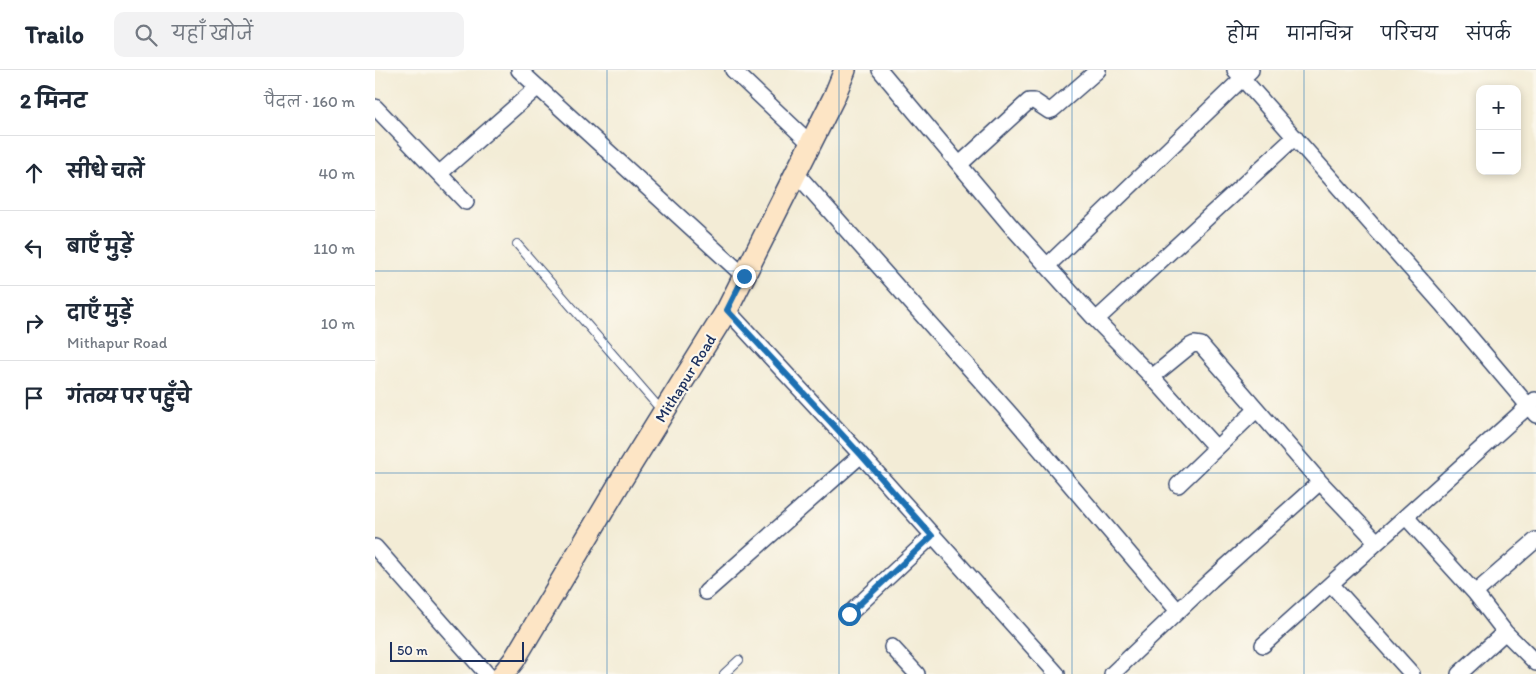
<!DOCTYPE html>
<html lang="hi">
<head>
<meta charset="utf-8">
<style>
	body { margin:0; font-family:Itim,"Playpen Sans Deva",sans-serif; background:#f2f2f3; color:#1f2937 }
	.controls { position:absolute; right:15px; top:15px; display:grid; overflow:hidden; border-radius:10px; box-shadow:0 2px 8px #0003 }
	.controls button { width:45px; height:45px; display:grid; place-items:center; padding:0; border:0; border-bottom:1px solid #e0e1e3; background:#fff; color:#1f2937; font:25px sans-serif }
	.scale { position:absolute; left:15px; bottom:12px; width:134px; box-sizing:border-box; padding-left:5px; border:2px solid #1b2f5e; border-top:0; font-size:14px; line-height:18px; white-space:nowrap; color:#1b2f5e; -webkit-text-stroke:4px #fbf7ec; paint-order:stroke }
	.stop { position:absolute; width:15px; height:15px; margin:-11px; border:4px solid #1f6fb2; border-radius:50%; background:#fff }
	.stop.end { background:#1f6fb2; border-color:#fff; box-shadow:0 1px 5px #0008 }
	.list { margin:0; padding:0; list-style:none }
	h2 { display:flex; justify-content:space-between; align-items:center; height:65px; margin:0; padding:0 20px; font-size:21px }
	h2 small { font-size:16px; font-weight:400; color:#747a83 }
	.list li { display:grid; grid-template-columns:32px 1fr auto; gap:15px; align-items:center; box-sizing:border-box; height:75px; padding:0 20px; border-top:1px solid #e0e1e3 }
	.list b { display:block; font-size:19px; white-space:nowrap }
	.list p { margin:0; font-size:16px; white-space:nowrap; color:#747a83 }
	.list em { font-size:16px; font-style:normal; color:#747a83 }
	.icon { flex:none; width:28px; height:28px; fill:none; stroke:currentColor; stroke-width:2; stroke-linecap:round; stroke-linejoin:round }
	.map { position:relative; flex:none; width:1161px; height:604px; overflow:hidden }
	header { display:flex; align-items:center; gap:30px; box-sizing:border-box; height:70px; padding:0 25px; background:#fff; border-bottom:1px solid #e0e1e3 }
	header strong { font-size:24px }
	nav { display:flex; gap:28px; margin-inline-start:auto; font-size:18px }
	.search { width:350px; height:45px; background:#f2f2f3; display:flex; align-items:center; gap:12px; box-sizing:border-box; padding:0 18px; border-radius:10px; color:#747a83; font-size:19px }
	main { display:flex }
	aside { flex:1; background:#fff }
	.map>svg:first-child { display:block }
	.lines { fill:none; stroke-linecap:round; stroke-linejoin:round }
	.lane-casing { stroke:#3b4b70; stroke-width:10 }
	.street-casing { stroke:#3b4b70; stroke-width:18 }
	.secondary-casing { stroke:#3b4b70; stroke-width:24 }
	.lane { stroke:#fff; stroke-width:8 }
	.street { stroke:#fff; stroke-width:15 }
	.secondary { stroke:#fde5c5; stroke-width:21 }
	.route { stroke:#1f6fb2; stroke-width:6 }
	.grid { fill:none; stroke:#1f6fb2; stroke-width:1; stroke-opacity:0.55 }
	.labels { text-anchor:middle; stroke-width:4.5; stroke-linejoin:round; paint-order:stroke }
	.street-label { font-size:16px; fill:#1b2f5e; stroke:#fbf7ec }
</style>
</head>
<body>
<header>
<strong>Trailo</strong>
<div class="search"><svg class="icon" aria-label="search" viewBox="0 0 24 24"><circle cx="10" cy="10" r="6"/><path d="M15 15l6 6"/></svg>यहाँ खोजें</div>
<nav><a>होम</a><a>मानचित्र</a><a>परिचय</a><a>संपर्क</a></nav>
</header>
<main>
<aside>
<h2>2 मिनट<small>पैदल · 160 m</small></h2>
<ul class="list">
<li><svg class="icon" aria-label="ahead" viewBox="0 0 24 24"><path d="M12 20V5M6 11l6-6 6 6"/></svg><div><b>सीधे चलें</b></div><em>40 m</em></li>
<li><svg class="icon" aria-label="left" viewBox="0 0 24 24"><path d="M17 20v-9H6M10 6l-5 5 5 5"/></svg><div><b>बाएँ मुड़ें</b></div><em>110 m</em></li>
<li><svg class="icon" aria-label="right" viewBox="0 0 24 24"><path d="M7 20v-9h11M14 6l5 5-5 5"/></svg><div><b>दाएँ मुड़ें</b><p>Mithapur Road</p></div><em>10 m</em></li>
<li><svg class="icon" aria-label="arrive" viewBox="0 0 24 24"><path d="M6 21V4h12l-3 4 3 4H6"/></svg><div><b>गंतव्य पर पहुँचे</b></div></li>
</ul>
</aside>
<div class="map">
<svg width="1161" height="604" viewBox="0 0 1161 604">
	<rect width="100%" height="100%" fill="#fbf7ec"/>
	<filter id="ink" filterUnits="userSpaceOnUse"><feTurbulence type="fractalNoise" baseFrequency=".02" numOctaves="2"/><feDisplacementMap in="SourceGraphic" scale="10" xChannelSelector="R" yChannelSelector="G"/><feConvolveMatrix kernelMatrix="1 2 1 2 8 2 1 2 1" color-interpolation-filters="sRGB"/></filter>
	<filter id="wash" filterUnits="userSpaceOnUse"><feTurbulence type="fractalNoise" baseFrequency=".0096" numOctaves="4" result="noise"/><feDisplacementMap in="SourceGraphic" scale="20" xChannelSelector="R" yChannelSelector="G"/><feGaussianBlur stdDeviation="1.12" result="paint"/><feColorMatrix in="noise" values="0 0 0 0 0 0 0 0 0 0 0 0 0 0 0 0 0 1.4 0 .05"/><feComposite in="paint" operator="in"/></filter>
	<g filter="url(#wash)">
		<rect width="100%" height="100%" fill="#f3ecd6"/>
	</g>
	<g filter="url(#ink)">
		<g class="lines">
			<defs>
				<path id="lane" d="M142,174L287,341
					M349,604L364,590"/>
				<path id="street" d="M144,0L369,206
					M358,0L436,74
					M505,0L635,155L721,250L777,307L841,378
					M860,0L1067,234L1161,345
					M0,37L91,132
					M585,94L654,31H659L674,41L677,40L723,0
					M65,103L163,17
					M421,103L636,345L803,541
					M672,196L876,0
					M352,240L486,385L682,604
					M721,250L920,67
					M777,307L815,276L819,274L826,275L945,412L1002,472
					M803,415L881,340
					M1031,447L1100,523L1130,562L1161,593
					M0,477L112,604
					M956,514L1037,604
					M331,522L486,385
					M1100,523L1161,470
					M474,544L557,466
					M888,575L1160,330
					M517,577L542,604
					M737,604L836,510L945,412
					M1084,604L1130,562"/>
				<path id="secondary" d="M128,604L139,590L247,409L352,240L459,27L470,0"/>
			</defs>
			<use href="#lane" class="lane-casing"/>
			<use href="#street" class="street-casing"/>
			<use href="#secondary" class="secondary-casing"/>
			<use href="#lane" class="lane"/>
			<use href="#street" class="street"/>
			<use href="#secondary" class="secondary"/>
		</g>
	</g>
	<g class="lines" filter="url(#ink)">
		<path class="route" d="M369,206L352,240L486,385L557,466L474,544"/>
	</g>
	<path class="grid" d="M232,0V604M464,0V604M697,0V604M929,0V604M0,201H1161M0,403H1161"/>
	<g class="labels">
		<g class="street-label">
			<text transform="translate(310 308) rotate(-58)" y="6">Mithapur Road</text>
		</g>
	</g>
</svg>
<div class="controls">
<button>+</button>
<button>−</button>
</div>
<div class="scale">50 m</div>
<div class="stop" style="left:474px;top:544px"></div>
<div class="stop end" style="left:369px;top:206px"></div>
</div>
</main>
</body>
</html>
